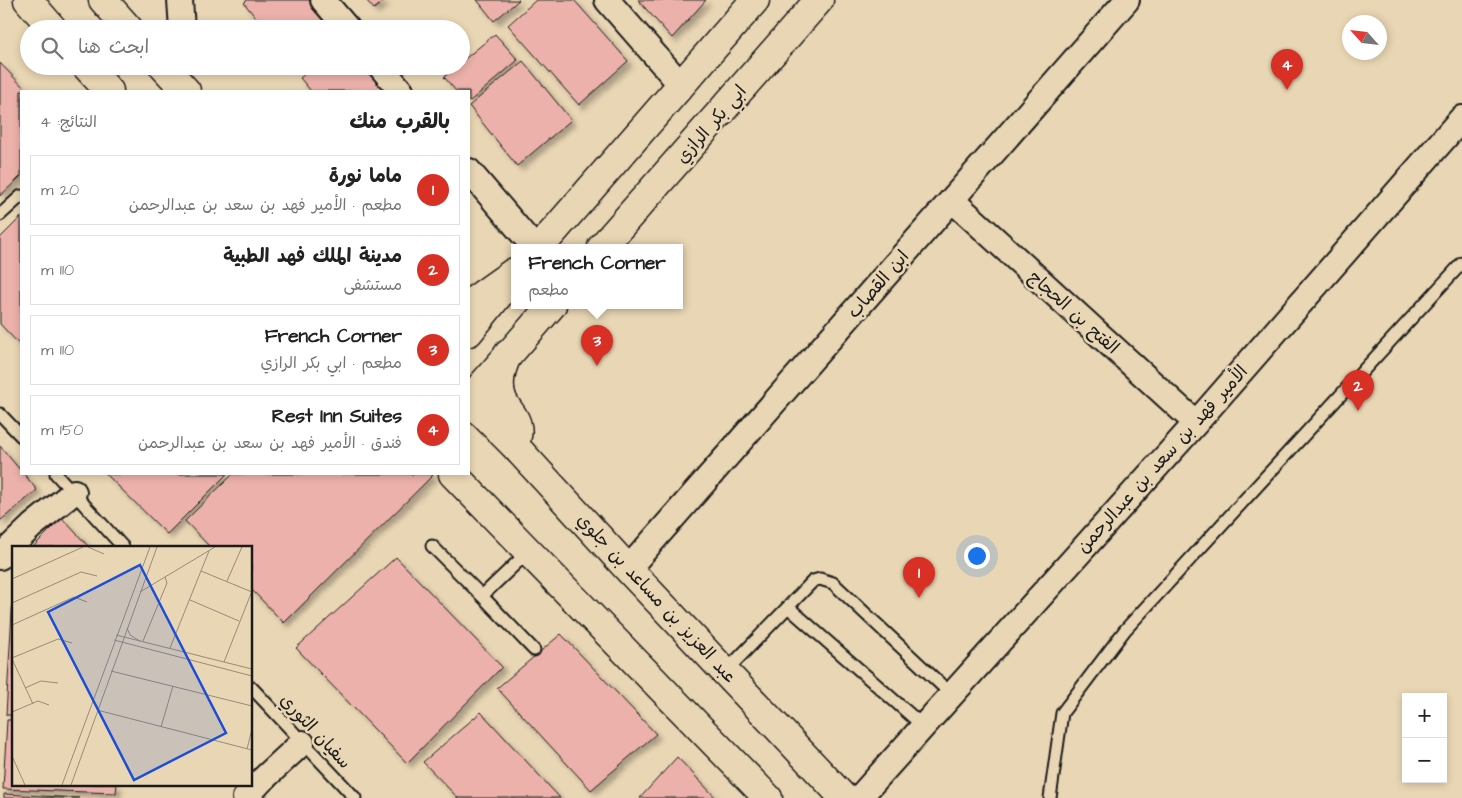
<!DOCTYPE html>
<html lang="ar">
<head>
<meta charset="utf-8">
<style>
	body { margin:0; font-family:"Architects Daughter","Playpen Sans Arabic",sans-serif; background:#f2f2f2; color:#222; direction:rtl }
	.controls { position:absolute; right:15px; bottom:15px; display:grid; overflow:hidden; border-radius:0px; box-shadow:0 2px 8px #0003 }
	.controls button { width:45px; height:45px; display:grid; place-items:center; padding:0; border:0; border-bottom:1px solid #e0e0e0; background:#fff; color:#222; font:25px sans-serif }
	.compass { position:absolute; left:1342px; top:15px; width:45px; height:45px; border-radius:50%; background:#fff; box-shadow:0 2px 8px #0003; rotate:297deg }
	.you { position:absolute; left:976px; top:555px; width:18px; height:18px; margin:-12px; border:4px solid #fff; border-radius:50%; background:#1a73e8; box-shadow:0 0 0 8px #1a73e833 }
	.badge { display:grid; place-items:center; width:32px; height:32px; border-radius:50%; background:#d93025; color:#fff; font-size:16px; font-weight:700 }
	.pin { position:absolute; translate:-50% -41px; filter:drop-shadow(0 1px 2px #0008) }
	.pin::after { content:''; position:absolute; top:26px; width:18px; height:15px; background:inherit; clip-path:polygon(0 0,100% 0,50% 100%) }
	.popup { position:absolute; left:511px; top:244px; width:172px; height:65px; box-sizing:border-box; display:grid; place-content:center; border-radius:0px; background:#fff; filter:drop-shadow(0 1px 4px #0005); font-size:16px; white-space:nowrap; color:#767676 }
	.popup b { font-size:19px; color:#222 }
	.popup::after { content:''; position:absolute; left:50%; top:100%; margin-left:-10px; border:10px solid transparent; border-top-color:#fff }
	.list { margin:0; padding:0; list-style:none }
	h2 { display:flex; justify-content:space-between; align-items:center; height:65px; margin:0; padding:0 20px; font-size:21px }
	h2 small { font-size:16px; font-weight:400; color:#767676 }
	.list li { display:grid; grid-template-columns:32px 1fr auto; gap:15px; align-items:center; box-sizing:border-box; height:70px; margin:0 10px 10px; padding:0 10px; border:1px solid #e0e0e0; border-radius:0px }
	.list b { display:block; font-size:19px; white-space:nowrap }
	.list p { margin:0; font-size:16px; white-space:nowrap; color:#767676 }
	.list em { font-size:16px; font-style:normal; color:#767676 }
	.icon { flex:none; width:28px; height:28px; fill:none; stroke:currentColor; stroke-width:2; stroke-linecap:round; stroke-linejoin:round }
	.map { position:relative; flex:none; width:1462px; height:798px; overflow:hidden; direction:ltr }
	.search { position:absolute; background:#fff; box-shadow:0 2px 8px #0003; left:20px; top:20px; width:450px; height:55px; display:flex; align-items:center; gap:12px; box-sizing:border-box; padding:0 18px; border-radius:28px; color:#767676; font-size:19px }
	.panel { position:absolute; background:#fff; box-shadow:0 2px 8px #0003; left:20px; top:90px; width:450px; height:385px; border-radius:0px; direction:rtl }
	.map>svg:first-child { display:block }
	.building { fill:#ecb1aa; stroke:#1c1c1c; filter:url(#shadow) }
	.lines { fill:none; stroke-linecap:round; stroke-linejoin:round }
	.service-casing { stroke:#1c1c1c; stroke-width:15 }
	.minor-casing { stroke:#1c1c1c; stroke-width:28 }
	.tertiary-casing { stroke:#1c1c1c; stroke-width:31 }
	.primary-casing { stroke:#1c1c1c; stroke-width:31 }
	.service { stroke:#e9d6b4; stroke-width:11 }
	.minor { stroke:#e9d6b4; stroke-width:24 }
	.tertiary { stroke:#e9d6b4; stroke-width:28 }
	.primary { stroke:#e9d6b4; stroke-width:28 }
	.labels { text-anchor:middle; stroke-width:5; stroke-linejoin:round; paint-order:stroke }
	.street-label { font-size:18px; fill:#1c1c1c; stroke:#e9d6b4 }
	.inset-road { fill:none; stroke:#978c77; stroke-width:1 }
	.view { fill:#1d4ed8; fill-opacity:0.15; stroke:#1d4ed8; stroke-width:2.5 }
	.inset-edge { fill:none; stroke:#1c1c1c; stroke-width:2.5 }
</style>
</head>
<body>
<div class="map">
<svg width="1462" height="798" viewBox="0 0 1462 798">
	<defs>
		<filter id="shadow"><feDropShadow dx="4.5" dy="4.5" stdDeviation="2.5" flood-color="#0004"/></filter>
	</defs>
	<rect width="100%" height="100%" fill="#e9d6b4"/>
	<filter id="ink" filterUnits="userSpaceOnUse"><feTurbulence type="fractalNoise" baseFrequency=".02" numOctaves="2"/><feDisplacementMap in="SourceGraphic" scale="10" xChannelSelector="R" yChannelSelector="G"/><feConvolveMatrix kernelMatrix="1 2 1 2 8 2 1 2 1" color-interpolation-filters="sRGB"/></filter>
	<g filter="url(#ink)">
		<path class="building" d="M247,0H317L334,21L324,29H265L244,3Z
			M366,0H385L374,9Z
			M477,0H519L494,21Z
			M536,0H574L628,61L579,105L508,25Z
			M638,0H706L672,38Z
			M495,34L518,60L469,102V91H456L444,77L457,66H461V62Z
			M523,61L571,120L517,166L469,106Z
			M0,63L27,91H21V176L0,196Z
			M314,66H380L398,91H311L300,78Z
			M21,217V346L0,324V238Z
			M0,446L21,471V474H24L37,490L0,521Z
			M106,474H227L167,534Z
			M233,474H432L433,475L284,623L251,589V547H210L185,521Z
			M62,518L89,547H33Z
			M396,557L502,667L407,763L296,648Z
			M14,577V715H6Z
			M561,634L656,734L591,790L497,688Z
			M481,712L560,798H458L423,762Z
			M7,720H14V784H117L116,793L3,789Z
			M677,757L716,798H640Z
			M4,794L79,798H4Z"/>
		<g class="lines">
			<defs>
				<path id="service" d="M0,215L21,196
					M0,414L21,436
					M56,474L123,547
					M432,546L482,596L529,551
					M482,596L534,650
					M788,607L923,726
					M726,671L813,581L820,579L833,583L952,695
					M251,687L355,798
					M1050,798L1062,713L1125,630L1462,263"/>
				<path id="minor" d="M180,0L182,29
					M323,0L348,29
					M607,0L681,85
					M380,66L401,91
					M469,171L534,247
					M952,200L1196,423
					M0,557L32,526L74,492
					M628,569L1127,0
					M245,798L261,781L302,743
					M859,798L1196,423L1462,118"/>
				<path id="tertiary" d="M540,247L755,0
					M602,247L819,0
					M469,332L514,276
					M469,400L552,305"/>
				<path id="primary" d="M28,0L53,29
					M103,0L129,29
					M86,66L109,91
					M163,66L186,91
					M469,304L514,272
					M508,354C500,370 495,389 506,406C510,413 516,418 517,426C519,433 516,439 514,445
					M469,400L514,445L628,569L844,798
					M453,474L768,798"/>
			</defs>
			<use href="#service" class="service-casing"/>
			<use href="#minor" class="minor-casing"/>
			<use href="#tertiary" class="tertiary-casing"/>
			<use href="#primary" class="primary-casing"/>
			<use href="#service" class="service"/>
			<use href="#minor" class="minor"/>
			<use href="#tertiary" class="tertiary"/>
			<use href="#primary" class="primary"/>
		</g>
	</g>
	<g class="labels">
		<g class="street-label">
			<text transform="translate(711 124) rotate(-49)" y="6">ابي بكر الرازي</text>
			<text transform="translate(878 284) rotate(-49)" y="6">ابن القصاب</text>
			<text transform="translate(1074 312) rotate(42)" y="6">الفتح بن الحجاج</text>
			<text transform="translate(1162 459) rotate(-48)" y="6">الأمير فهد بن سعد بن عبدالرحمن</text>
			<text transform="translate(657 598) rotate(47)" y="6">عبد العزيز بن مساعد بن جلوي</text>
			<text transform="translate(316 731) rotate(47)" y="6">سفيان الثوري</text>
		</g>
	</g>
	<g transform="translate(12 546)">
		<rect width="240" height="240" fill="#e9d6b4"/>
		<path class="inset-road" d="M76,1L92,8M189,25L240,46M0,33L71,1M215,35L230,1M128,46L203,1M178,54L227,75M0,57L69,26L85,30M0,79L62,51L75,56M115,82L118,89L128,95M104,89L240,123M102,94L240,130M131,95L155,37L153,31M158,102L197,5M0,112L46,93L60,97M0,113L21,158M212,116L240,45M99,125L240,160M13,142L29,135L46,137M85,164L240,204M0,166L26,155L37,159M149,181L161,140M235,203L240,183M0,210L13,239M50,239L138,1M59,239L145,1"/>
		<path class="view" d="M128,19L214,187L122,234L36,66Z"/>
		<rect width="240" height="240" class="inset-edge"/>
	</g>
</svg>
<div class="controls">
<button>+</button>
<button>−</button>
</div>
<svg class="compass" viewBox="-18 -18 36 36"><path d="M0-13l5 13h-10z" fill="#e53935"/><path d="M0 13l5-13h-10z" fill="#767676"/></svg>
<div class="you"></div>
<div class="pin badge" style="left:919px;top:598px">1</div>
<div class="pin badge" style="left:1358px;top:411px">2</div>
<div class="pin badge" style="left:597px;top:366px">3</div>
<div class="popup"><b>French Corner</b>مطعم</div>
<div class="pin badge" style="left:1287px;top:90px">4</div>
<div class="search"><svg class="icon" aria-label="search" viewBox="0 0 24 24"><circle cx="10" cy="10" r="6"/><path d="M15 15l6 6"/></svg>ابحث هنا</div>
<section class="panel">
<h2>بالقرب منك<small>النتائج: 4</small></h2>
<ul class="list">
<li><span class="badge">1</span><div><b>ماما نورة</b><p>مطعم · الأمير فهد بن سعد بن عبدالرحمن</p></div><em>20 m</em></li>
<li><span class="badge">2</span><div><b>مدينة الملك فهد الطبية</b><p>مستشفى</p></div><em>110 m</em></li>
<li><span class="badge">3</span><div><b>French Corner</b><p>مطعم · ابي بكر الرازي</p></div><em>110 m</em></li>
<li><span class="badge">4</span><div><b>Rest Inn Suites</b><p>فندق · الأمير فهد بن سعد بن عبدالرحمن</p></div><em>150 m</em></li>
</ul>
</section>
</div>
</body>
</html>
